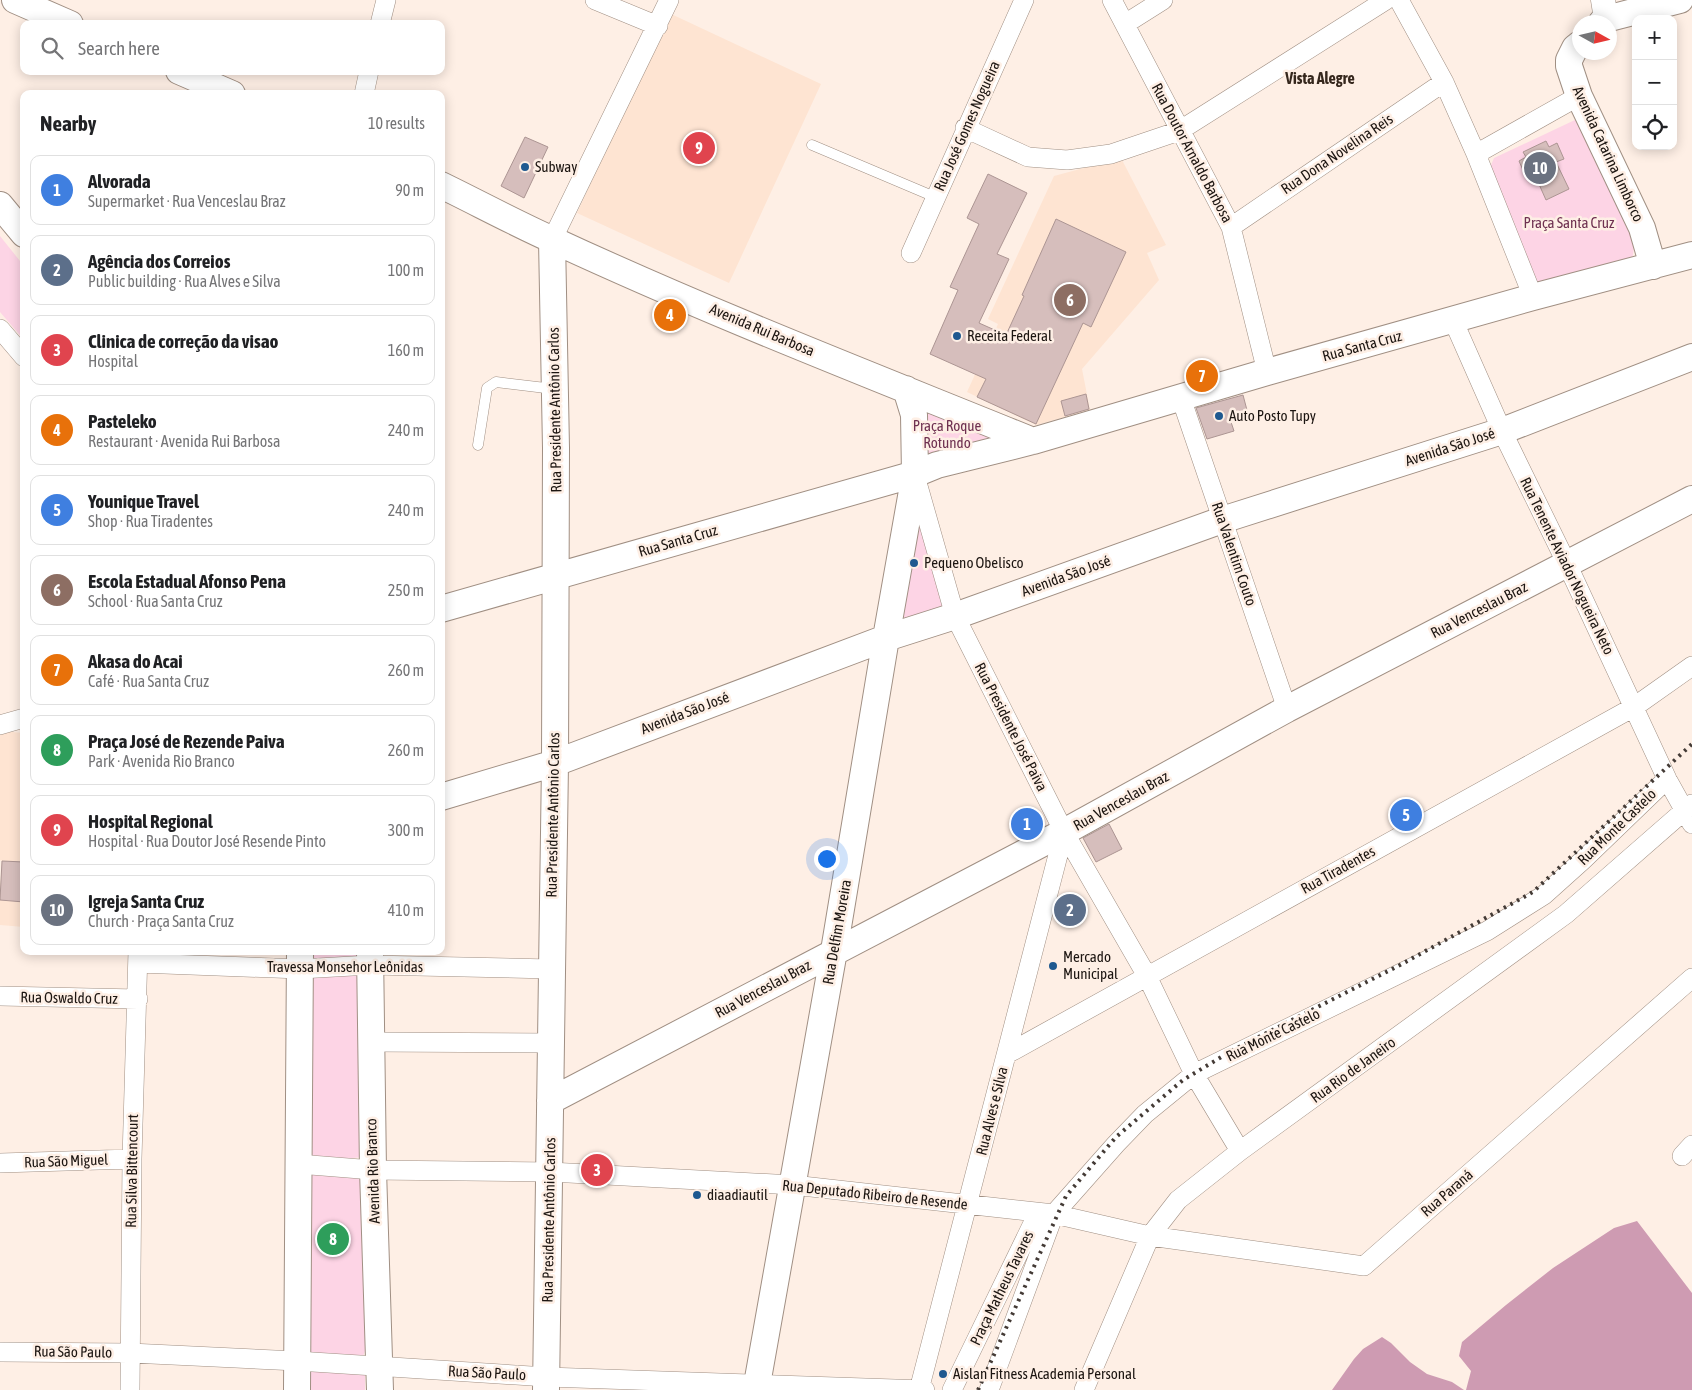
<!DOCTYPE html>
<html lang="en">
<head>
<meta charset="utf-8">
<style>
	body { margin:0; font-family:"Asap Condensed",sans-serif; background:#f2f2f2; color:#202124 }
	.controls { position:absolute; right:15px; top:15px; display:grid; overflow:hidden; border-radius:10px; box-shadow:0 2px 12px #0003 }
	.controls button { width:45px; height:45px; display:grid; place-items:center; padding:0; border:0; border-bottom:1px solid #e0e0e0; background:#fff; color:#202124; font:25px sans-serif }
	.compass { position:absolute; left:1572px; top:15px; width:45px; height:45px; border-radius:50%; background:#fff; box-shadow:0 2px 12px #0003; rotate:98deg }
	.you { position:absolute; left:826px; top:858px; width:18px; height:18px; margin:-12px; border:4px solid #fff; border-radius:50%; background:#1a73e8; box-shadow:0 0 0 8px #1a73e833 }
	.badge { display:grid; place-items:center; width:32px; height:32px; border-radius:50%; background:#2563eb; color:#fff; font-size:16px; font-weight:700 }
	.pin { position:absolute; translate:-50% -50%; border:2px solid #fff; box-shadow:0 1px 5px #0006 }
	.list { margin:0; padding:0; list-style:none }
	h2 { display:flex; justify-content:space-between; align-items:center; height:65px; margin:0; padding:0 20px; font-size:21px }
	h2 small { font-size:16px; font-weight:400; color:#757577 }
	.list li { display:grid; grid-template-columns:32px 1fr auto; gap:15px; align-items:center; box-sizing:border-box; height:70px; margin:0 10px 10px; padding:0 10px; border:1px solid #e0e0e0; border-radius:10px }
	.list b { display:block; font-size:19px; white-space:nowrap }
	.list p { margin:0; font-size:16px; white-space:nowrap; color:#757577 }
	.list em { font-size:16px; font-style:normal; color:#757577 }
	.icon { flex:none; width:28px; height:28px; fill:none; stroke:currentColor; stroke-width:2; stroke-linecap:round; stroke-linejoin:round }
	.map { position:relative; flex:none; width:1692px; height:1390px; overflow:hidden }
	.search { position:absolute; background:#fff; box-shadow:0 2px 12px #0003; left:20px; top:20px; width:425px; height:55px; display:flex; align-items:center; gap:12px; box-sizing:border-box; padding:0 18px; border-radius:10px; color:#757577; font-size:19px }
	.panel { position:absolute; background:#fff; box-shadow:0 2px 12px #0003; left:20px; top:90px; width:425px; height:865px; border-radius:10px }
	.map>svg:first-child { display:block }
	.built { fill:#fee4d2 }
	.green { fill:#fdd4e5 }
	.forest { fill:#ce9bb2 }
	.building { fill:#d6bebc; stroke:#ac9593 }
	.lines { fill:none; stroke-linecap:round; stroke-linejoin:round }
	.service-casing { stroke:#a08f83; stroke-width:11 }
	.minor-casing { stroke:#a08f83; stroke-width:20 }
	.tertiary-casing { stroke:#a08f83; stroke-width:25 }
	.secondary-casing { stroke:#a08f83; stroke-width:28 }
	.service { stroke:#fff; stroke-width:10 }
	.minor { stroke:#fff; stroke-width:19 }
	.tertiary { stroke:#fff; stroke-width:24 }
	.secondary { stroke:#fff; stroke-width:26 }
	.rail { stroke:#433a35; stroke-width:4; stroke-dasharray:2.5 5; stroke-linecap:butt }
	.poi-dot { fill:#1f5990; stroke:#feefe5; stroke-width:2 }
	.labels { text-anchor:middle; stroke-width:5; stroke-linejoin:round; paint-order:stroke }
	.street-label { font-size:15px; fill:#1c1511; stroke:#feefe5 }
	.poi-label { font-size:15px; fill:#1c1511; stroke:#feefe5; text-anchor:start }
	.park-label { font-size:15px; fill:#6f3151; stroke:#feefe5 }
	.neighbourhood-label { font-size:16px; font-weight:bold; fill:#35271d; stroke:#feefe5 }
</style>
</head>
<body>
<div class="map">
<svg width="1692" height="1390" viewBox="0 0 1692 1390">
	<rect width="100%" height="100%" fill="#feefe5"/>
	<path class="built" d="M669,13L821,84L729,283L577,213Z
		M1121,158L1166,245L1147,253L1159,280L1082,369L1090,410L1036,425L967,392L998,324L988,319L1054,176Z
		M0,731L24,733V927L0,925V889L2,861L0,860Z"/>
	<path class="green" d="M1577,119L1636,234L1632,261L1548,288L1533,281L1489,170L1494,158Z
		M0,236L24,266V340L0,312Z
		M918,401L1014,440L927,460Z
		M916,484L948,606L890,630Z
		M304,951H360L364,1157L339,1159L301,1157Z
		M301,1169L358,1170L366,1184L368,1343L362,1359L302,1354Z
		M306,1368L365,1374V1390H306Z"/>
	<path class="forest" d="M1637,1221L1692,1293V1390H1466L1471,1371L1459,1356L1462,1342L1506,1305L1553,1268L1614,1228Z
		M1382,1337L1391,1343L1410,1362L1427,1374L1452,1382L1464,1390H1332L1354,1359L1363,1349Z"/>
	<path class="building" d="M525,137L548,147L524,198L501,186Z
		M1546,141L1549,147L1557,143L1564,159L1556,162L1569,189L1546,200L1534,173L1526,177L1519,161L1526,157L1523,152Z
		M988,174L1027,193L997,254L1009,259L979,323L1006,335L1024,296L1022,295L1056,219L1126,252L1091,327L1083,323L1036,424L977,397L986,379L930,354L958,290L950,287L979,224L967,218Z
		M1086,394L1089,409L1065,416L1061,401Z
		M1243,395L1248,414L1230,419L1234,431L1207,439L1196,408Z
		M1109,824L1122,849L1096,862L1083,838Z
		M2,861L24,862V902L0,900Z"/>
	<g class="lines">
		<defs>
			<path id="service" d="M812,145L935,197
				M478,445L487,388L496,382L554,389"/>
			<path id="minor" d="M595,0L658,26
				M1112,0L1231,227L1267,372
				M1399,0L1444,82L1476,154L1533,297
				M380,24L386,0
				M1125,24L1163,0
				M364,94L369,71
				M965,128L1028,157L1067,160L1111,154L1179,131L1386,0
				M1476,154L1579,96
				M1231,227L1444,82
				M552,240L669,0
				M911,253L1024,0
				M1453,320L1502,431L1567,564L1667,779L1692,824
				M0,329L24,357
				M1181,398L1287,709
				M916,479L955,616L1064,832L1147,976L1194,1074L1240,1151
				M0,725L24,718
				M138,963L300,969L370,965L551,969
				M0,996L138,999
				M370,1042L551,1043
				M1007,1054L1634,707L1692,666
				M1682,1156L1692,1145
				M0,1163L132,1159
				M298,1164L373,1170L550,1172L793,1185L1054,1214L1150,1236L1364,1266L1692,978
				M0,1352L130,1353L297,1361L547,1377L925,1390
				M130,1390L132,1159L138,951
				M919,1390L1064,832
				M952,1390L1038,1213
				M989,1390L1054,1214L1116,1144L1145,1114L1194,1074L1487,931L1544,895L1583,860L1667,779
				M1084,1390L1150,1236L1178,1200L1240,1151L1566,914L1692,804"/>
			<path id="tertiary" d="M1603,0L1606,19"/>
			<path id="secondary" d="M15,0L70,24
				M1602,22L1606,19L1680,0
				M1580,44L1575,48L1569,60V66L1579,96L1642,228L1653,266
				M179,71L232,94
				M441,185C478,203 515,223 553,240C710,313 873,376 1033,441
				M0,205L24,234
				M441,609L915,474L937,465L1033,441L1267,372L1533,297L1692,255
				M441,797L555,763L886,638L955,616L1222,520L1502,431L1692,357
				M370,951L373,1170L380,1390
				M550,1101L1064,832L1287,709L1692,499
				M297,1390L300,951
				M546,1390L555,763L556,448L552,240
				M756,1390L834,951L886,638L915,474L914,415L906,389"/>
		</defs>
		<use href="#service" class="service-casing"/>
		<use href="#minor" class="minor-casing"/>
		<use href="#tertiary" class="tertiary-casing"/>
		<use href="#secondary" class="secondary-casing"/>
		<use href="#service" class="service"/>
		<use href="#minor" class="minor"/>
		<use href="#tertiary" class="tertiary"/>
		<use href="#secondary" class="secondary"/>
		<path class="rail" d="M978,1390L1066,1196L1116,1137L1183,1080L1233,1050L1400,965L1533,892L1692,744"/>
	</g>
	<g class="poi-dot">
		<circle cx="525" cy="167" r="5"/>
		<circle cx="957" cy="336" r="5"/>
		<circle cx="1219" cy="416" r="5"/>
		<circle cx="914" cy="563" r="5"/>
		<circle cx="1053" cy="966" r="5"/>
		<circle cx="697" cy="1195" r="5"/>
		<circle cx="943" cy="1374" r="5"/>
	</g>
	<g class="labels">
		<g class="street-label">
			<text transform="translate(967 126) rotate(-66)" y="5">Rua José Gomes Nogueira</text>
			<text transform="translate(1192 153) rotate(62)" y="5">Rua Doutor Arnaldo Barbosa</text>
			<text transform="translate(1337 154) rotate(-34)" y="5">Rua Dona Novelina Reis</text>
			<text transform="translate(1608 154) rotate(65)" y="5">Avenida Catarina Limborco</text>
			<text transform="translate(762 330) rotate(23)" y="5">Avenida Rui Barbosa</text>
			<text transform="translate(1362 346) rotate(-15)" y="5">Rua Santa Cruz</text>
			<text transform="translate(555 410) rotate(-91)" y="5">Rua Presidente Antônio Carlos</text>
			<text transform="translate(1450 447) rotate(-18)" y="5">Avenida São José</text>
			<text transform="translate(678 541) rotate(-16)" y="5">Rua Santa Cruz</text>
			<text transform="translate(1234 554) rotate(71)" y="5">Rua Valentim Couto</text>
			<text transform="translate(1567 566) rotate(64)" y="5">Rua Tenente Aviador Nogueira Neto</text>
			<text transform="translate(1066 576) rotate(-20)" y="5">Avenida São José</text>
			<text transform="translate(1479 610) rotate(-27)" y="5">Rua Venceslau Braz</text>
			<text transform="translate(685 713) rotate(-21)" y="5">Avenida São José</text>
			<text transform="translate(1011 727) rotate(63)" y="5">Rua Presidente José Paiva</text>
			<text transform="translate(1121 801) rotate(-29)" y="5">Rua Venceslau Braz</text>
			<text transform="translate(553 815) rotate(-89)" y="5">Rua Presidente Antônio Carlos</text>
			<text transform="translate(1617 827) rotate(-44)" y="5">Rua Monte Castelo</text>
			<text transform="translate(1338 870) rotate(-29)" y="5">Rua Tiradentes</text>
			<text transform="translate(837 932) rotate(-80)" y="5">Rua Delfim Moreira</text>
			<text x="345" y="972">Travessa Monsehor Leônidas</text>
			<text transform="translate(763 989) rotate(-28)" y="5">Rua Venceslau Braz</text>
			<text transform="translate(69 998) rotate(1)" y="5">Rua Oswaldo Cruz</text>
			<text transform="translate(1273 1035) rotate(-26)" y="5">Rua Monte Castelo</text>
			<text transform="translate(1353 1070) rotate(-36)" y="5">Rua Rio de Janeiro</text>
			<text transform="translate(992 1111) rotate(-76)" y="5">Rua Alves e Silva</text>
			<text transform="translate(66 1161) rotate(-2)" y="5">Rua São Miguel</text>
			<text transform="translate(132 1171) rotate(-89)" y="5">Rua Silva Bittencourt</text>
			<text transform="translate(373 1171) rotate(-92)" y="5">Avenida Rio Branco</text>
			<text transform="translate(1447 1193) rotate(-41)" y="5">Rua Paraná</text>
			<text transform="translate(875 1195) rotate(6)" y="5">Rua Deputado Ribeiro de Resende</text>
			<text transform="translate(549 1220) rotate(-89)" y="5">Rua Presidente Antônio Carlos</text>
			<text transform="translate(1002 1288) rotate(-64)" y="5">Praça Matheus Tavares</text>
			<text transform="translate(73 1352) rotate(1)" y="5">Rua São Paulo</text>
			<text transform="translate(487 1373) rotate(3)" y="5">Rua São Paulo</text>
		</g>
		<g class="poi-label">
			<text x="535" y="172">Subway</text>
			<text x="967" y="341">Receita Federal</text>
			<text x="1229" y="421">Auto Posto Tupy</text>
			<text x="924" y="568">Pequeno Obelisco</text>
			<text x="1063" y="962">Mercado<tspan x="1063" dy="17">Municipal</tspan></text>
			<text x="707" y="1200">diaadiautil</text>
			<text x="953" y="1379">Aislan Fitness Academia Personal</text>
		</g>
		<g class="park-label">
			<text x="1569" y="228">Praça Santa Cruz</text>
			<text x="947" y="431">Praça Roque<tspan x="947" dy="17">Rotundo</tspan></text>
		</g>
		<g class="neighbourhood-label">
			<text x="1320" y="84">Vista Alegre</text>
		</g>
	</g>
</svg>
<div class="controls">
<button>+</button>
<button>−</button>
<button><svg class="icon" aria-label="locate" viewBox="0 0 24 24"><circle cx="12" cy="12" r="6"/><path d="M12 2v4M12 18v4M2 12h4M18 12h4"/></svg></button>
</div>
<svg class="compass" viewBox="-18 -18 36 36"><path d="M0-13l5 13h-10z" fill="#e53935"/><path d="M0 13l5-13h-10z" fill="#757577"/></svg>
<div class="you"></div>
<div class="pin badge" style="left:1027px;top:824px;background:#3f7fe0">1</div>
<div class="pin badge" style="left:1070px;top:910px;background:#5c6f8a">2</div>
<div class="pin badge" style="left:597px;top:1170px;background:#e0444e">3</div>
<div class="pin badge" style="left:670px;top:315px;background:#e8710a">4</div>
<div class="pin badge" style="left:1406px;top:815px;background:#3f7fe0">5</div>
<div class="pin badge" style="left:1070px;top:300px;background:#8d6e63">6</div>
<div class="pin badge" style="left:1202px;top:376px;background:#e8710a">7</div>
<div class="pin badge" style="left:333px;top:1239px;background:#2e9e5b">8</div>
<div class="pin badge" style="left:699px;top:148px;background:#e0444e">9</div>
<div class="pin badge" style="left:1540px;top:168px;background:#6b7280">10</div>
<div class="search"><svg class="icon" aria-label="search" viewBox="0 0 24 24"><circle cx="10" cy="10" r="6"/><path d="M15 15l6 6"/></svg>Search here</div>
<section class="panel">
<h2>Nearby<small>10 results</small></h2>
<ul class="list">
<li><span class="badge" style="background:#3f7fe0">1</span><div><b>Alvorada</b><p>Supermarket · Rua Venceslau Braz</p></div><em>90 m</em></li>
<li><span class="badge" style="background:#5c6f8a">2</span><div><b>Agência dos Correios</b><p>Public building · Rua Alves e Silva</p></div><em>100 m</em></li>
<li><span class="badge" style="background:#e0444e">3</span><div><b>Clinica de correção da visao</b><p>Hospital</p></div><em>160 m</em></li>
<li><span class="badge" style="background:#e8710a">4</span><div><b>Pasteleko</b><p>Restaurant · Avenida Rui Barbosa</p></div><em>240 m</em></li>
<li><span class="badge" style="background:#3f7fe0">5</span><div><b>Younique Travel</b><p>Shop · Rua Tiradentes</p></div><em>240 m</em></li>
<li><span class="badge" style="background:#8d6e63">6</span><div><b>Escola Estadual Afonso Pena</b><p>School · Rua Santa Cruz</p></div><em>250 m</em></li>
<li><span class="badge" style="background:#e8710a">7</span><div><b>Akasa do Acai</b><p>Café · Rua Santa Cruz</p></div><em>260 m</em></li>
<li><span class="badge" style="background:#2e9e5b">8</span><div><b>Praça José de Rezende Paiva</b><p>Park · Avenida Rio Branco</p></div><em>260 m</em></li>
<li><span class="badge" style="background:#e0444e">9</span><div><b>Hospital Regional</b><p>Hospital · Rua Doutor José Resende Pinto</p></div><em>300 m</em></li>
<li><span class="badge" style="background:#6b7280">10</span><div><b>Igreja Santa Cruz</b><p>Church · Praça Santa Cruz</p></div><em>410 m</em></li>
</ul>
</section>
</div>
</body>
</html>
